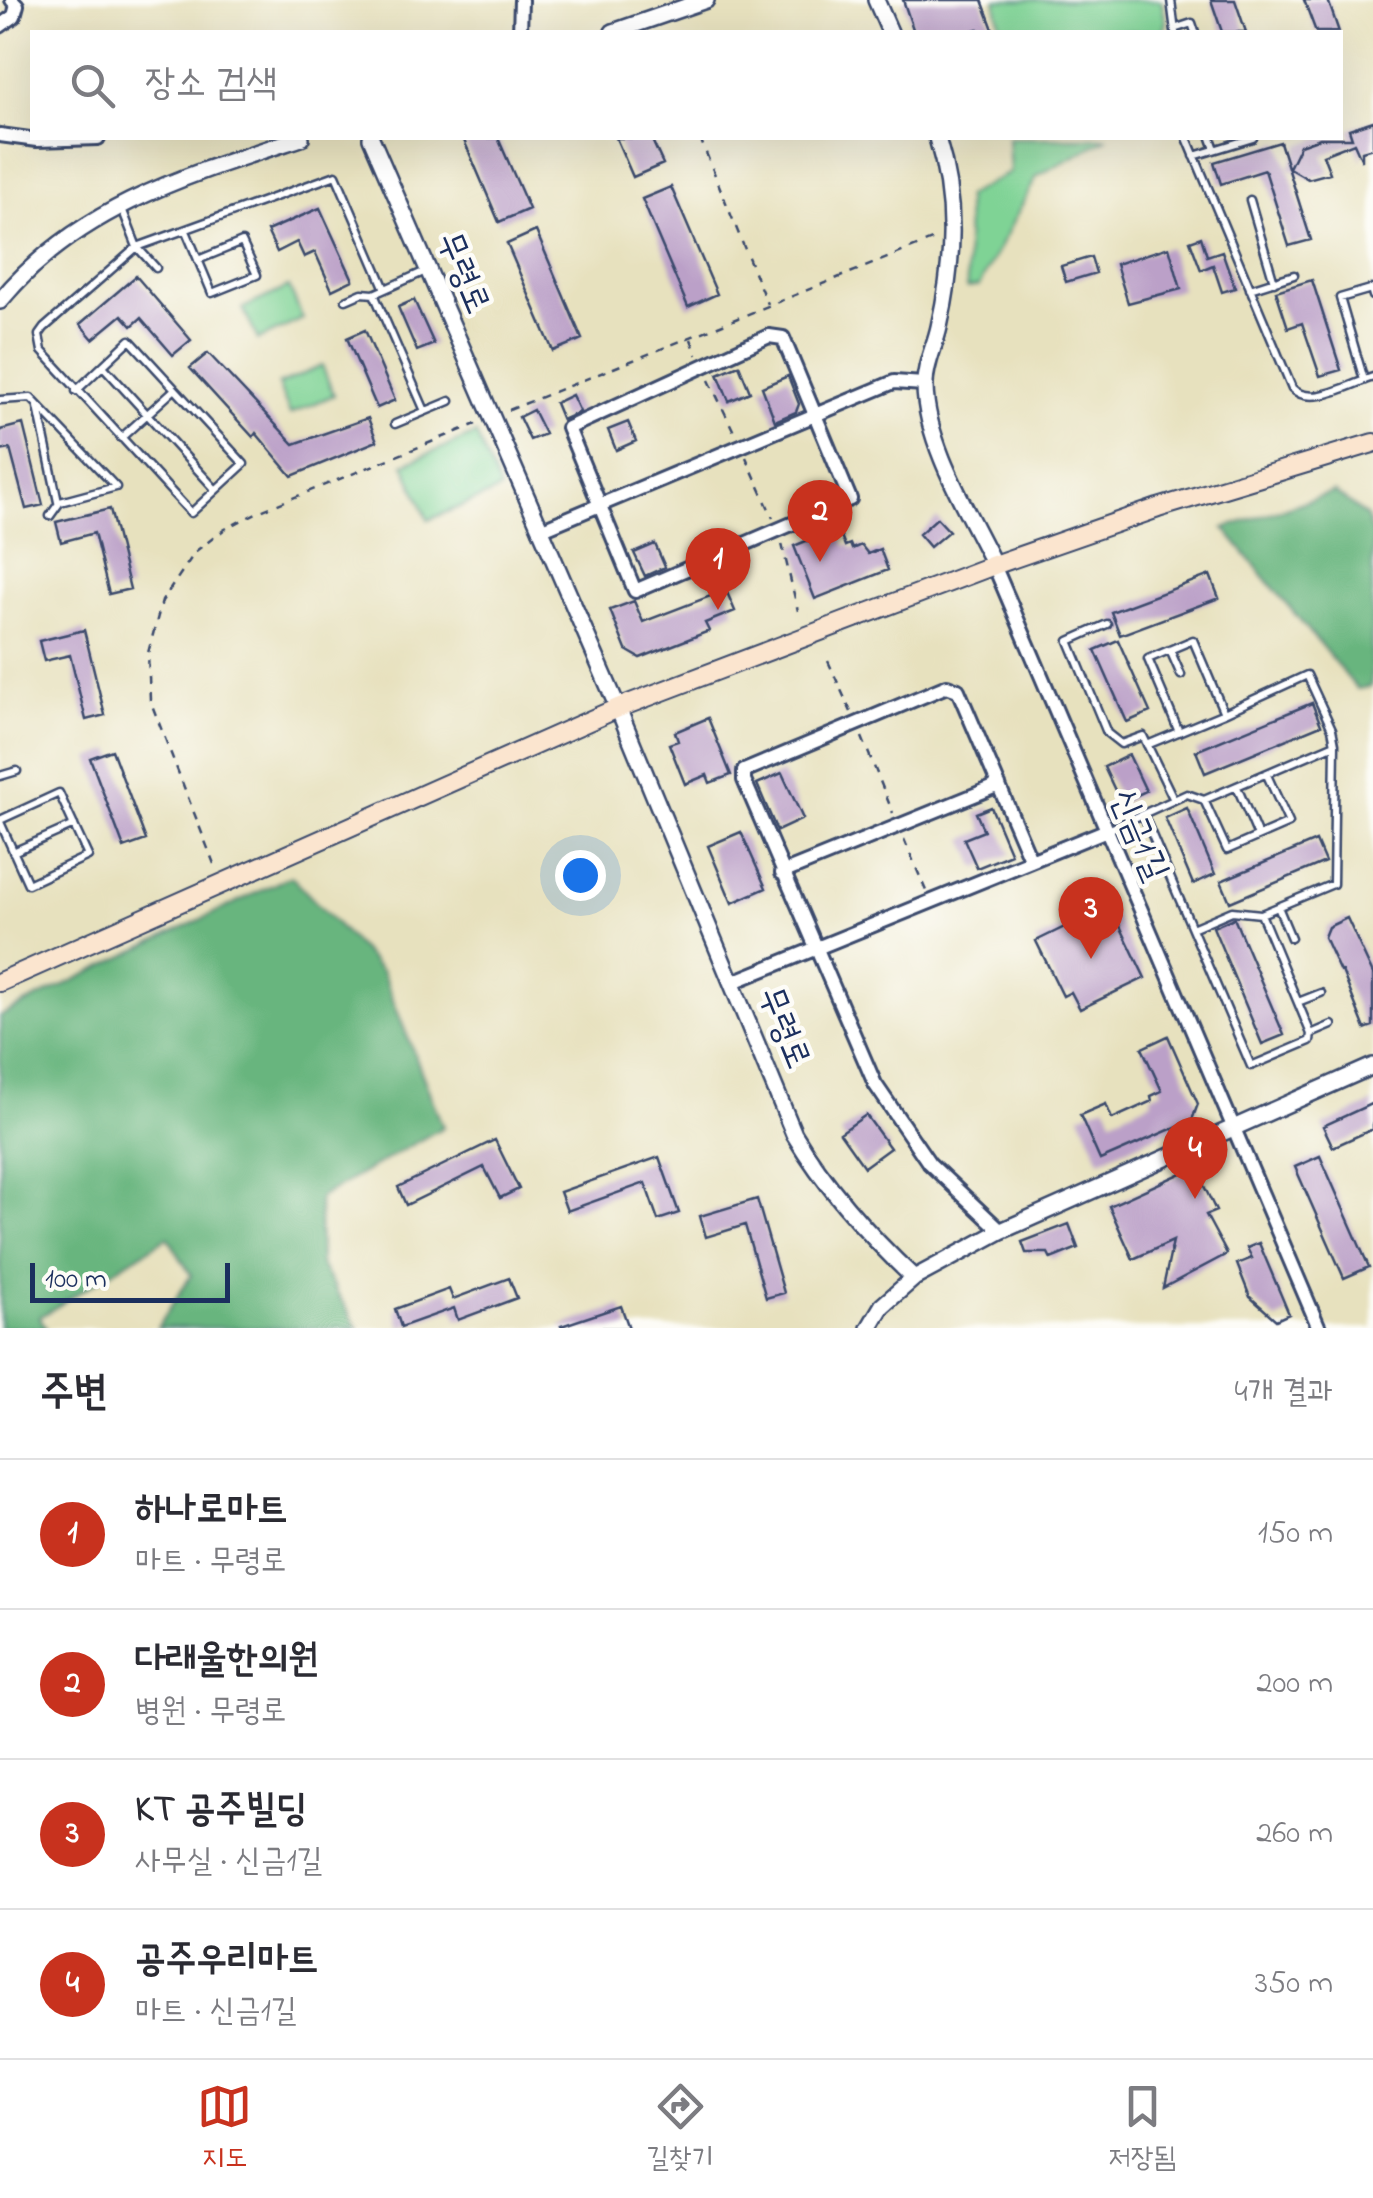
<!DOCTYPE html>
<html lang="ko">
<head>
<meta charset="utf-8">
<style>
	body { margin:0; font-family:"Indie Flower","Poor Story",sans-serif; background:#f2f2f3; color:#2b2b33 }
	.scale { position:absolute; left:30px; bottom:25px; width:200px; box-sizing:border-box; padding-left:10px; border:5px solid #1b2f5e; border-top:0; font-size:28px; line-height:35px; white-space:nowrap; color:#1b2f5e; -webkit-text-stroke:8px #fdfcf7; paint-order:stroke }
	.you { position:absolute; left:580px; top:875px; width:35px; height:35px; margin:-25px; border:8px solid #fff; border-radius:50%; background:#1a73e8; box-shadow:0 0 0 15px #1a73e833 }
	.badge { display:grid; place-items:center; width:65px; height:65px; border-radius:50%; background:#c8321e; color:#fff; font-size:32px; font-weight:700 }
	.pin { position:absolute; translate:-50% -82px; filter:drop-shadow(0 2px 5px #0008) }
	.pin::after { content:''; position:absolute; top:52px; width:35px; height:30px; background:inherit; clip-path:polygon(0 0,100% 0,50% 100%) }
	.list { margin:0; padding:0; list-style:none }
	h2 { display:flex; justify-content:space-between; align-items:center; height:130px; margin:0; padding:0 40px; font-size:42px }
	h2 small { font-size:32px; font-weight:400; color:#7c7c81 }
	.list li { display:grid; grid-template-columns:65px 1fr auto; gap:30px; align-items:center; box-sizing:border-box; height:150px; padding:0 40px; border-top:2px solid #e1e1e2 }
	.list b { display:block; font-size:38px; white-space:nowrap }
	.list p { margin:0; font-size:32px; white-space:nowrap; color:#7c7c81 }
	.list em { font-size:32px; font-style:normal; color:#7c7c81 }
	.icon { flex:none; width:55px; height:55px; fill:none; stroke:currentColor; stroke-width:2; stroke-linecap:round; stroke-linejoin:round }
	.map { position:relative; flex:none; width:1373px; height:1328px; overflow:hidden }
	.search { position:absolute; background:#fff; box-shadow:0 10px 40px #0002; left:30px; right:30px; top:30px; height:110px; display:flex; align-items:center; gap:25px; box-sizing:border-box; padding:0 35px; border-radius:0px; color:#7c7c81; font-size:38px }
	.sheet { height:730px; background:#fff }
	nav { display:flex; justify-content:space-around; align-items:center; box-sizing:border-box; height:140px; border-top:2px solid #e1e1e2; background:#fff; font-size:28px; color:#7c7c81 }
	nav a { display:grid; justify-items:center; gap:5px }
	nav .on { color:#c8321e }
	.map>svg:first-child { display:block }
	.green { fill:#7fd395; stroke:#4d817a; stroke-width:2.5 }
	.forest { fill:#67b57e; stroke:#41726e; stroke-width:2.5 }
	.building { fill:#bba0c8 }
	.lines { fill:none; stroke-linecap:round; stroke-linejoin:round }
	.service-casing { stroke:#3a4a6c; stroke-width:11 }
	.minor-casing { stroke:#3a4a6c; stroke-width:18 }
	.tertiary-casing { stroke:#3a4a6c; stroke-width:20 }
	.secondary-casing { stroke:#3a4a6c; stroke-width:22 }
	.path { stroke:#3a4a6c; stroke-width:2.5; stroke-dasharray:8 8; stroke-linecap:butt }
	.service { stroke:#fff; stroke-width:6 }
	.minor { stroke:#fff; stroke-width:12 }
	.tertiary { stroke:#fff; stroke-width:15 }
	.secondary { stroke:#fbe5cf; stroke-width:18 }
	.labels { text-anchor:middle; stroke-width:9; stroke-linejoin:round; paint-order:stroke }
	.street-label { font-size:35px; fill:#1b2f5e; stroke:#fdfcf7 }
</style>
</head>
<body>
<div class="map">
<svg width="1373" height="1328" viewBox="0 0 1373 1328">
	<rect width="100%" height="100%" fill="#fdfcf7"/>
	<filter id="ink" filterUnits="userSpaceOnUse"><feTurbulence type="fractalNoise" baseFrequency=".01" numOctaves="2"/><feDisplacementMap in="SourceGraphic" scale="20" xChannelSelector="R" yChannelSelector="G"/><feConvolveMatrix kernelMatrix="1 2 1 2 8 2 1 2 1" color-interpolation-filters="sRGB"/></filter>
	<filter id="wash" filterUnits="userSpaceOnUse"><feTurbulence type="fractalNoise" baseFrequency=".0048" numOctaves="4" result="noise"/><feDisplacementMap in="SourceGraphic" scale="40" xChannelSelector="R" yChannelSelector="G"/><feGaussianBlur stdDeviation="2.25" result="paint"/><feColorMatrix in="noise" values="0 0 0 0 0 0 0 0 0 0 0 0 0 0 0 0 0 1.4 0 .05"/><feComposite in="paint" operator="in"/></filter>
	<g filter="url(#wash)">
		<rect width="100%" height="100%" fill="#e7e1be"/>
		<path class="green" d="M995,0H1161L1166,22L1163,32H1002Z
			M1008,138H1108L1037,176L979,286L967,288L966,196L1010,172Z
			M289,287L303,319L258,340L243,308Z
			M322,366L334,395L290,414L278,385Z
			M476,434L500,490L428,520L404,464Z"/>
		<path class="forest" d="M1334,492L1366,516L1373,537L1371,687L1357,689L1224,528Z
			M291,876L382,972L443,1127L319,1198L320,1264L358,1328H157L191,1275L168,1237L40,1317L46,1328H0V1016Z"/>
		<g id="blocks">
			<path class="building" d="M903,0H982L994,32H980L978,29L965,32H914Z
				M1211,0H1235L1246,32H1222Z
				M1304,0H1328L1339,32H1316Z
				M1373,121V148L1362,151V161L1354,143L1323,155L1330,173L1308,179L1289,168L1300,145L1320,138H1352L1349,129Z
				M463,138H498L529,209L499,222Z
				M616,138H651L663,164L633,177Z
				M1280,142L1311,240L1289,246L1265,170L1221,184L1214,162Z
				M671,187L717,294L688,307L642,199Z
				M320,208L353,280L332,290L315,252L304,257L297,242L277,252L267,231Z
				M536,231L582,339L553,351L507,244Z
				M1201,237L1207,256L1222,251L1235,288L1222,292L1213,265L1201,270L1190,241Z
				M1169,247L1181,289L1128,303L1116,264Z
				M1091,257L1096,273L1066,282L1061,266Z
				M136,276L191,340L173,355L141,318L132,326L122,315L93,339L80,324Z
				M1312,280L1341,370L1320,376L1302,323L1288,328L1276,291Z
				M414,300L434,344L417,351L398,307Z
				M365,330L395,400L377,408L347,338Z
				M208,353L294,444L368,418L377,441L292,476L256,433L253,437L190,368Z
				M739,365L750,392L729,401L718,374Z
				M788,376L799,404L796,412L775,421L762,387Z
				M572,395L580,412L562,420L555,403Z
				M533,410L545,434L530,440L519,417Z
				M628,422L636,441L616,450L608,430Z
				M23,424L43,505L26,509L10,449L0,451V430Z
				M110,509L130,589L109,594L94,533L61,542L56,522Z
				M937,518L949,531L930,547L919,534Z
				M838,528L845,546L850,544L852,549L861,545L868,554L880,549L888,570L815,599L794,546Z
				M655,544L665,567L645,576L634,553Z
				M1210,575L1219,598L1120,635L1111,612Z
				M726,590L735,611L705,623L709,631L640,658L626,650L610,610L634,601L643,622Z
				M84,630L105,715L86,720L70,655L44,661L39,641Z
				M1118,640L1150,712L1127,722L1095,650Z
				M1312,703L1321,725L1205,773L1196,751Z
				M708,718L731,775L710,783L707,775L685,784L669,744L678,741L675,732Z
				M112,750L146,840L124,848L90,758Z
				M1129,755L1146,791L1121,803L1104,767Z
				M782,773L803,819L777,831L757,784Z
				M991,807L1011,854L977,868L964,839L984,831L976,813Z
				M1187,808L1215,874L1193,884L1165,818Z
				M741,832L766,888L732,903L708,846Z
				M1316,841L1325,862L1230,902L1221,881Z
				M1110,905L1145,978L1080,1009L1071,992L1063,996L1036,941Z
				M1234,918L1284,1035L1262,1044L1213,927Z
				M1347,918L1373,974V1026L1365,1029L1342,971L1340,972L1324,937L1328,927Z
				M1168,1036L1198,1104L1192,1120L1100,1160L1080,1115L1106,1104L1112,1119L1152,1101L1151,1096L1162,1091L1142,1048Z
				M1373,1103V1129L1333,1147L1323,1126Z
				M866,1115L890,1148L864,1167L840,1133Z
				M495,1140L519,1189L500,1198L484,1167L406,1205L398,1187Z
				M1320,1156L1369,1267L1344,1278L1295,1167Z
				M659,1157L679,1213L658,1220L645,1183L567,1211L560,1192Z
				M1195,1167L1216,1211L1206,1215L1227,1254L1163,1288L1173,1241L1133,1259L1109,1206Z
				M757,1199L784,1293L766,1298L745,1225L706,1237L700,1216Z
				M1069,1224L1078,1248L1051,1259L1048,1253H1026L1022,1242Z
				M1259,1243L1289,1314L1276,1320L1250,1297L1237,1264L1252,1258L1247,1248Z
				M509,1278L517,1298L458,1320L454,1308L401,1327L395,1309L449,1289L453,1299Z
				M621,1306L629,1328H562L561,1326Z"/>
		</g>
	</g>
	<g filter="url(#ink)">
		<use href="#blocks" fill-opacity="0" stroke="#3a4a6c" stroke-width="2.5"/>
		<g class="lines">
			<defs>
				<path id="service" d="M1171,0L1175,32
					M1177,28L1192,23L1195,32
					M1187,138L1292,388C1310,408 1351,384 1373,377
					M1211,138L1215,149
					M1194,156L1253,138
					M1250,200L1274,282
					M121,206L137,247L156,268
					M186,231L212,293L257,275L242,242L198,260
					M1250,289L1294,275
					M374,294L425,411
					M346,300L362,293L374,294L428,270
					M103,366L216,490
					M1364,380L1340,298L1371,289L1373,296
					M76,391L130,340L244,464L191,513L42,351L39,335L44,328L137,247L336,175L385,289
					M0,400L31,398L116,487L60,502L50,516
					M38,407L58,502
					M395,424L450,401
					M121,438L175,389
					M1107,624L1069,641L1107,733L1121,744L1143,736L1174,800
					M1170,650L1181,675
					M1147,745L1224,713L1193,640L1148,659L1179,732
					M0,776L17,771
					M1237,787L1258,836
					M1204,800L1227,850L1289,823L1267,775
					M1143,814L1251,1066L1310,1041L1311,1034L1261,914
					M0,820L59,793L88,856L28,884L0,822
					M1108,830L1187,794L1204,800L1335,744
					M13,852L74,825
					M1278,907L1291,938
					M1192,928L1232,911L1261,914L1333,884L1335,744L1332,729L1307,675L1224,713
					M1298,1002L1321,993
					M1311,1034L1332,1025"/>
				<path id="minor" d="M0,26L14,16L17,5L12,0
					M520,32L521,0
					M0,135L37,140L98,138
					M769,336L783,338L850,499L635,591L568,428Z
					M540,530L894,382L924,384
					M994,565L1319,1328
					M782,873L999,785
					M733,982L1107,830
					M1001,1231L929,1163L875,1084L744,780V771L947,686L958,690L1031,861"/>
				<path id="tertiary" d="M876,0L890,32
					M613,32L706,0
					M371,138L618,708L794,1134C827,1189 867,1234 914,1278
					M937,138C957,202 954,261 939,327C935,346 924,367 925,387C926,445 969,513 994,565
					M0,301C77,207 190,174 301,138
					M869,1328L882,1306L914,1278L1001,1231L1373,1066"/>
				<path id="secondary" d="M0,982L618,708L994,565L1158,508L1373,443"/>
			</defs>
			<use href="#service" class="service-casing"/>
			<use href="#minor" class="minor-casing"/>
			<use href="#tertiary" class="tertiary-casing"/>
			<use href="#secondary" class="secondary-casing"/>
			<path class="path" d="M700,138L767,304
				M691,339L697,355
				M709,380L736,436
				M509,410L937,238
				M746,457L773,518
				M782,544L798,611
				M828,661L851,712
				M862,737L893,813
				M904,839L926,891
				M214,864L150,700L148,653L162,601L196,551L225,529L258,512L476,424"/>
			<use href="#service" class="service"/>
			<use href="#minor" class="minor"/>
			<use href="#tertiary" class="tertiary"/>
			<use href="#secondary" class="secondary"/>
		</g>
	</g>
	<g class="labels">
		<g class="street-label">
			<text transform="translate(465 272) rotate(67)" y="12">무령로</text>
			<text transform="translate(1141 834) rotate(67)" y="12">신금1길</text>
			<text transform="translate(786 1027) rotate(68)" y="12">무령로</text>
		</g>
	</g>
</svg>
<div class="scale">100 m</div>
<div class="you"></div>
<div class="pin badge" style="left:718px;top:610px">1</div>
<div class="pin badge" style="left:820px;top:562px">2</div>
<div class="pin badge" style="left:1091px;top:959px">3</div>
<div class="pin badge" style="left:1195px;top:1199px">4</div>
<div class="search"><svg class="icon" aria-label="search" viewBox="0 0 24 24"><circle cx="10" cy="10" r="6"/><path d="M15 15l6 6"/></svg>장소 검색</div>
</div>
<section class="sheet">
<h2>주변<small>4개 결과</small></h2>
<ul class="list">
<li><span class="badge">1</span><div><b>하나로마트</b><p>마트 · 무령로</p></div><em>150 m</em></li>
<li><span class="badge">2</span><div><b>다래울한의원</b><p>병원 · 무령로</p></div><em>200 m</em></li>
<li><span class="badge">3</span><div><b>KT 공주빌딩</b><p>사무실 · 신금1길</p></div><em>260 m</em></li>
<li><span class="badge">4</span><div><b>공주우리마트</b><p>마트 · 신금1길</p></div><em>350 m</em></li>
</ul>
</section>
<nav>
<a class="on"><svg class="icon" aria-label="map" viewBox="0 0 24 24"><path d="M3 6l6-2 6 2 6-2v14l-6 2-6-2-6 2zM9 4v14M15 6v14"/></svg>지도</a>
<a><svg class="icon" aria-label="directions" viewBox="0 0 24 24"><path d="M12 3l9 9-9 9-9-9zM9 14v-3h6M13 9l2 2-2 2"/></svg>길찾기</a>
<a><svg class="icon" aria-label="saved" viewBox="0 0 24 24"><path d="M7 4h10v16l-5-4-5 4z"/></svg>저장됨</a>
</nav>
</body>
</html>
